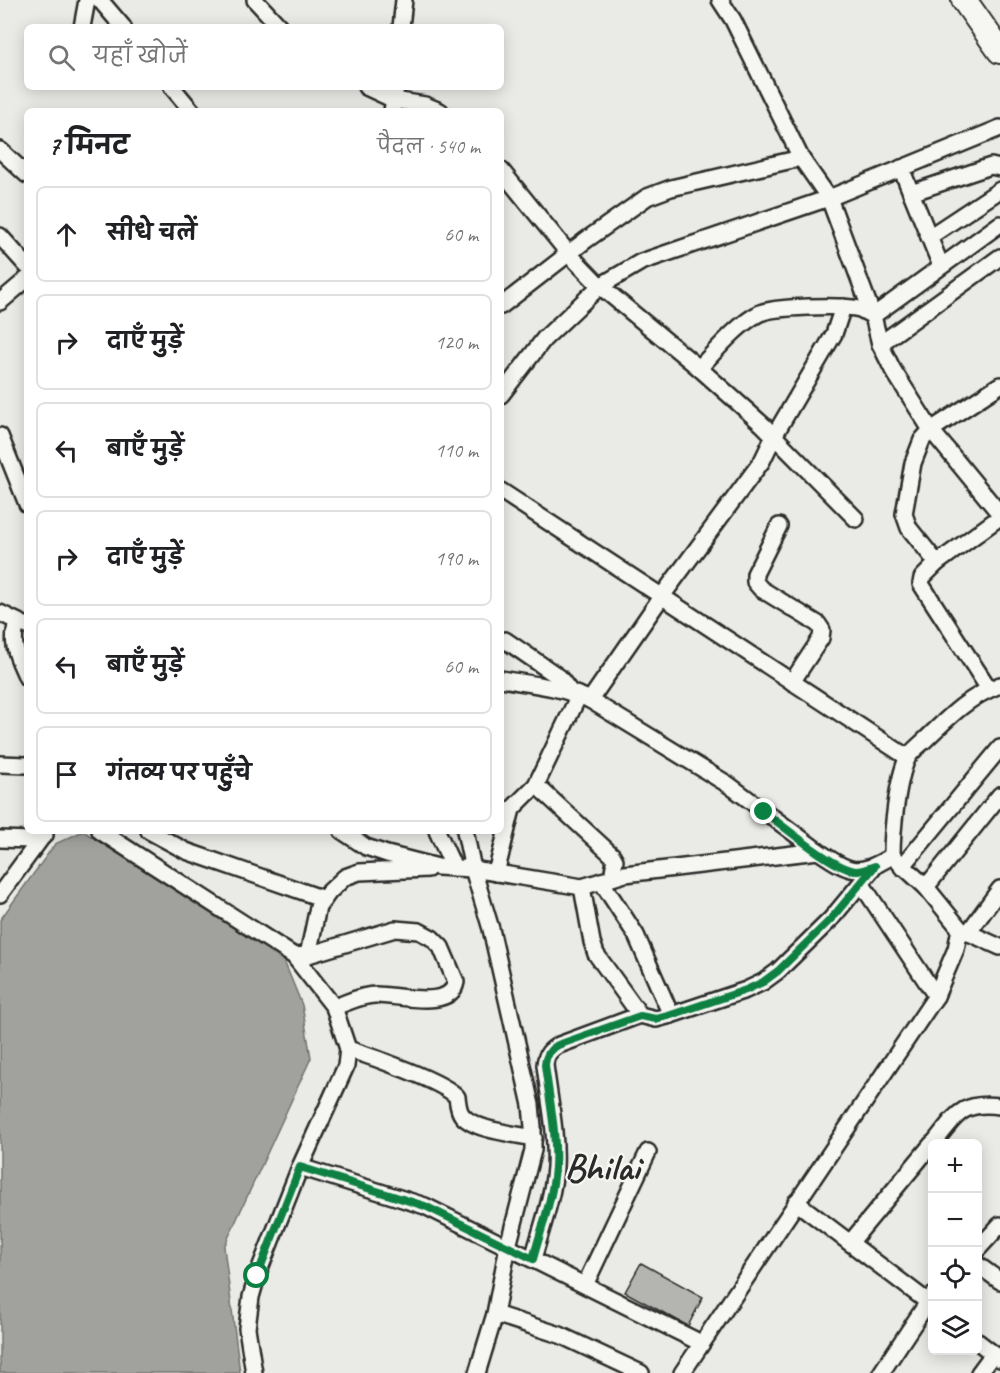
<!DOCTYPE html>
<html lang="hi">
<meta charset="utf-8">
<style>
body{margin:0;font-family:Caveat,"Playpen Sans Deva",sans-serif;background:#f2f2f2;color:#202124}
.controls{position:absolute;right:18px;bottom:18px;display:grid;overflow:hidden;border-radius:9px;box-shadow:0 3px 15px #0003}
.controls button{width:54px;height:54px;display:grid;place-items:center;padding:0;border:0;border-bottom:2px solid #e0e0e0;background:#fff;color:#202124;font:30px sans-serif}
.stop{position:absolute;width:18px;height:18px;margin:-14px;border:4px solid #0b8043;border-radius:50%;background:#fff}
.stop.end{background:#0b8043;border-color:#fff;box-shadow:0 2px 6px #0008}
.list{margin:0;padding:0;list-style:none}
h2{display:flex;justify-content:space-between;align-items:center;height:78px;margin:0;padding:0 24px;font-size:26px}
h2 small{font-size:20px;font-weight:400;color:#757577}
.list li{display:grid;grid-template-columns:39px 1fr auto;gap:18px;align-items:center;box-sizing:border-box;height:96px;margin:0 12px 12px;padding:0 12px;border:2px solid #e0e0e0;border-radius:9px}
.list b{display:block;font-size:22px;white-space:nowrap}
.list em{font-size:20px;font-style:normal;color:#757577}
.icon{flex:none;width:33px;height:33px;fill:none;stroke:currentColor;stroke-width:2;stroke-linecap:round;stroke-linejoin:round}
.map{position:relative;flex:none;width:1000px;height:1373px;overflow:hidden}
.search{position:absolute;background:#fff;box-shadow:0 3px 15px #0003;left:24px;top:24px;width:480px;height:66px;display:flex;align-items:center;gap:15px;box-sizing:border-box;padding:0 21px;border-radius:9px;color:#757577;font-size:22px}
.panel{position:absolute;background:#fff;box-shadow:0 3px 15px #0003;left:24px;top:108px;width:480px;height:726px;border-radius:9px}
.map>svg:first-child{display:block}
.water{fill:#a1a19e;stroke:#727270;stroke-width:1.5}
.building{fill:#b4b4b1;stroke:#2b2b2b;stroke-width:1.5}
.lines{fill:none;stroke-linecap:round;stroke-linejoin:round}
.street-casing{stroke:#2b2b2b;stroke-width:20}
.primary-casing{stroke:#2b2b2b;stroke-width:28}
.street{stroke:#f6f6f2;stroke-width:15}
.primary{stroke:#f6f6f2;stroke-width:24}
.route{stroke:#0b8043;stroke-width:8}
.labels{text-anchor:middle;stroke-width:4.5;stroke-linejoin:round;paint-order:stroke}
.town-label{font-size:38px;font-weight:bold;fill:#2b2b2b;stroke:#f6f6f2}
</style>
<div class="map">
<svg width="1000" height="1373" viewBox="0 0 1000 1373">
<rect width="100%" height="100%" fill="#eaeae6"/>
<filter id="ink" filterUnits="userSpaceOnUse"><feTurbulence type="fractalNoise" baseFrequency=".0167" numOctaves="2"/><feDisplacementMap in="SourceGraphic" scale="12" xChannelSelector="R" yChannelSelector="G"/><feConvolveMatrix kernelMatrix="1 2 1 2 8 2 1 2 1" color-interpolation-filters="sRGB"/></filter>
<g filter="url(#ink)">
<!-- water -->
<path class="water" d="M 83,831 L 282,956 L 302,1005 L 311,1058 L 224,1247 L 240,1373 L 0,1373 L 0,920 L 55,844 Z"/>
<!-- building -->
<path class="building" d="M 641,1263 L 703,1297 L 688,1326 L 625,1292 Z"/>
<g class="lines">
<defs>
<g id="street">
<path d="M 100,0 L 123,27"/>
<path d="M 255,0 L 280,27"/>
<path d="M 720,0 L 733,20 L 801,158 L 829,198 L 873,316 L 880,344 L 893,370 L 931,430 L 1000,514"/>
<path d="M 82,27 L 87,0"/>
<path d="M 401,27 L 404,0"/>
<path d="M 172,87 L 192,111"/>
<path d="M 366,87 L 394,100 L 425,105 L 440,111"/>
<path d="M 392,111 L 396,87"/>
<path d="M 0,150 L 27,175"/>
<path d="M 901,168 L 941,266"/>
<path d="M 501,170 L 569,254 L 600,286 L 699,368 L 763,425 L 856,519"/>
<path d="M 911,193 L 991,166 L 1000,168"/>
<path d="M 0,236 L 27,266"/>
<path d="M 929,237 L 1000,190"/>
<path d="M 0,302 L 27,279"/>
<path d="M 501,306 L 586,240 L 647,197 L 671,188 L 801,158"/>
<path d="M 880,344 L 1000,257"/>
<path d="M 699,368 C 717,350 736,326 758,314 C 772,306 843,305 860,309 C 864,311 869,314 873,316 L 1000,224"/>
<path d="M 501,395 L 544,339 L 600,286 L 641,262 L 829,198 L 1000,128"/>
<path d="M 0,436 L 27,504"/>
<path d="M 501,491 L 907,757"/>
<path d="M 779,526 L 755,574 L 755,582 L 761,589 L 818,624 L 822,630 L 821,638 L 792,682"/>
<path d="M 937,563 L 1000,517"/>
<path d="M 0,613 L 27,626"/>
<path d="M 17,623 C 10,645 18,657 27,678"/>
<path d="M 505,640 L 559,677 L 571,693"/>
<path d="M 501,679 C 530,684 563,687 590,700 L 729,785 L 818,851"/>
<path d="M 1000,685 C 968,697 950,716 926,739 C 920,745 910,752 907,759 C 897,781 892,831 892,856 L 926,887 L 960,929 L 1000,947"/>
<path d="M 989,689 L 921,584 L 922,578 L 937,563 L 909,528 L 904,514 L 913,463 L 922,440 L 931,430 L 1000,385"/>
<path d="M 590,700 L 662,596 L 762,461 L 774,436 L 834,334 L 843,307"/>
<path d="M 0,764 L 27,765"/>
<path d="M 536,785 L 612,855 L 615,860 L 612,878"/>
<path d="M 100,831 L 294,956 L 334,1007 L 348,1049 L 346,1066 L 300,1167 L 257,1276 L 251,1297 L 247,1328 L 254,1373"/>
<path d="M 149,831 L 186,851 L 324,899"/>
<path d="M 342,831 L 366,847 L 387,854 L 438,867 L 473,869 L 582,887 L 625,874 L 818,851 C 851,873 857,877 892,856"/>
<path d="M 437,831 L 454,868"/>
<path d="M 465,831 L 473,869 L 491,929 L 531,1105 L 533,1127 L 533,1150 L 508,1246 L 495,1314 L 477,1373"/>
<path d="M 0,839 L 31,840 L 45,835"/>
<path d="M 902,867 L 1000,748"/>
<path d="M 496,873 L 512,809 L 536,785 L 579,695"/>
<path d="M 601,881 L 636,935 L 671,1015"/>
<path d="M 861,883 L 936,996"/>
<path d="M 582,887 L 592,942 L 596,954 L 640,1015 L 656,1019 L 671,1015 L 746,990 L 763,982 L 778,971 L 831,919 L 875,866"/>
<path d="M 926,887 L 1000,795"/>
<path d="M 0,894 L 42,837"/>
<path d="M 968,933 L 1000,889"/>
<path d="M 308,955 L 318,907 L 329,892 L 345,877 L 359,872 L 428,869"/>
<path d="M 294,956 L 308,955 L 395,929 L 419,931 L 432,938 L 441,947 L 456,982 C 451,1011 395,994 375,995 C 361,995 347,1003 334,1007"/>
<path d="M 348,1049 C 370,1056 445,1082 457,1097 C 458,1103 458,1110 462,1115 C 473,1130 515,1134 534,1138"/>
<path d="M 933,1144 C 956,1116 960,1101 1000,1106"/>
<path d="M 300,1167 L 425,1206 L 701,1343"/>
<path d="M 796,1202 L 932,1305"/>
<path d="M 850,1243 L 932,1144"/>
<path d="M 978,1249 L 1000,1225"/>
<path d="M 533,1259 C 541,1229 553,1198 555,1167 C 557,1134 549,1098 545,1065 C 546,1054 550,1050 559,1045 L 640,1015"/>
<path d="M 978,1265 L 1000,1281"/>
<path d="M 585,1285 L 648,1152"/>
<path d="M 495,1314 L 560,1335 L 641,1373"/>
<path d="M 978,1342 L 1000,1359"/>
<path d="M 682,1373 L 936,996 L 956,949 L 960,929"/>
<path d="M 881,1373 L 932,1296"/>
<path d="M 979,1373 L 993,1354"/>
</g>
<path id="primary" d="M 964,0 L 1000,51"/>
</defs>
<!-- street casing -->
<use href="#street" class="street-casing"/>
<!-- primary casing -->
<use href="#primary" class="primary-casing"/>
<!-- street -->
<use href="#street" class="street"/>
<!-- primary -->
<use href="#primary" class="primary"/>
</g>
</g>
<g class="lines" filter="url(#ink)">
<!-- route -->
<path class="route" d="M 257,1276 L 300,1167 L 425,1206 L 533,1259 C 541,1229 553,1198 555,1167 C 557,1134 549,1098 545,1065 C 546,1054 550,1050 558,1045 L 640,1016 L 656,1019 L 671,1015 L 746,990 L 763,982 L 778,971 L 831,919 L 875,866 C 869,868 862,871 856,871 C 833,869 784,826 764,812"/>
</g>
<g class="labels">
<!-- town labels -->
<g class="town-label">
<text x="602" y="1180">Bhilai</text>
</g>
</g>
</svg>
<div class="controls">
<button>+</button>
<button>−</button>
<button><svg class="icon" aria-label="locate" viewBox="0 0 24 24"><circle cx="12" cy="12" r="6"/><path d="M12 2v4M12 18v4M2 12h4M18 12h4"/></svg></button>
<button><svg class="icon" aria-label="layers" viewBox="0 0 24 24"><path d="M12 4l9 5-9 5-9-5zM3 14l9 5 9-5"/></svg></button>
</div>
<div class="stop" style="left:257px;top:1276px"></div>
<div class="stop end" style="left:764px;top:812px"></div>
<div class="search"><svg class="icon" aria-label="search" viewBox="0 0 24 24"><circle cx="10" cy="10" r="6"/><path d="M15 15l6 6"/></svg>यहाँ खोजें</div>
<section class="panel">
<h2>7 मिनट<small>पैदल · 540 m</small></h2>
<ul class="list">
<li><svg class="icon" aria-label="ahead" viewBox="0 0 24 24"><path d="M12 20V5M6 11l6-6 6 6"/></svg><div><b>सीधे चलें</b></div><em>60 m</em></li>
<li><svg class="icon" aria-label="right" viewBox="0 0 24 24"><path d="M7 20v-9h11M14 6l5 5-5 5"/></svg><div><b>दाएँ मुड़ें</b></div><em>120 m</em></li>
<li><svg class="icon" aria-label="left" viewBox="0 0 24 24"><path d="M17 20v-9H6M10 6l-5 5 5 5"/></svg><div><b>बाएँ मुड़ें</b></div><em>110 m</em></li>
<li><svg class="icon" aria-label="right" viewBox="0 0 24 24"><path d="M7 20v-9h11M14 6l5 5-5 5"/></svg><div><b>दाएँ मुड़ें</b></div><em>190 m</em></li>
<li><svg class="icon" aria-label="left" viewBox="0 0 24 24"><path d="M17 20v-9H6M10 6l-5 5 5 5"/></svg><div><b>बाएँ मुड़ें</b></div><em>60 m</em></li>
<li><svg class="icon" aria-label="arrive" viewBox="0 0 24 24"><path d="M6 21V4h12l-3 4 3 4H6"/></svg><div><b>गंतव्य पर पहुँचे</b></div></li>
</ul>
</section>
</div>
